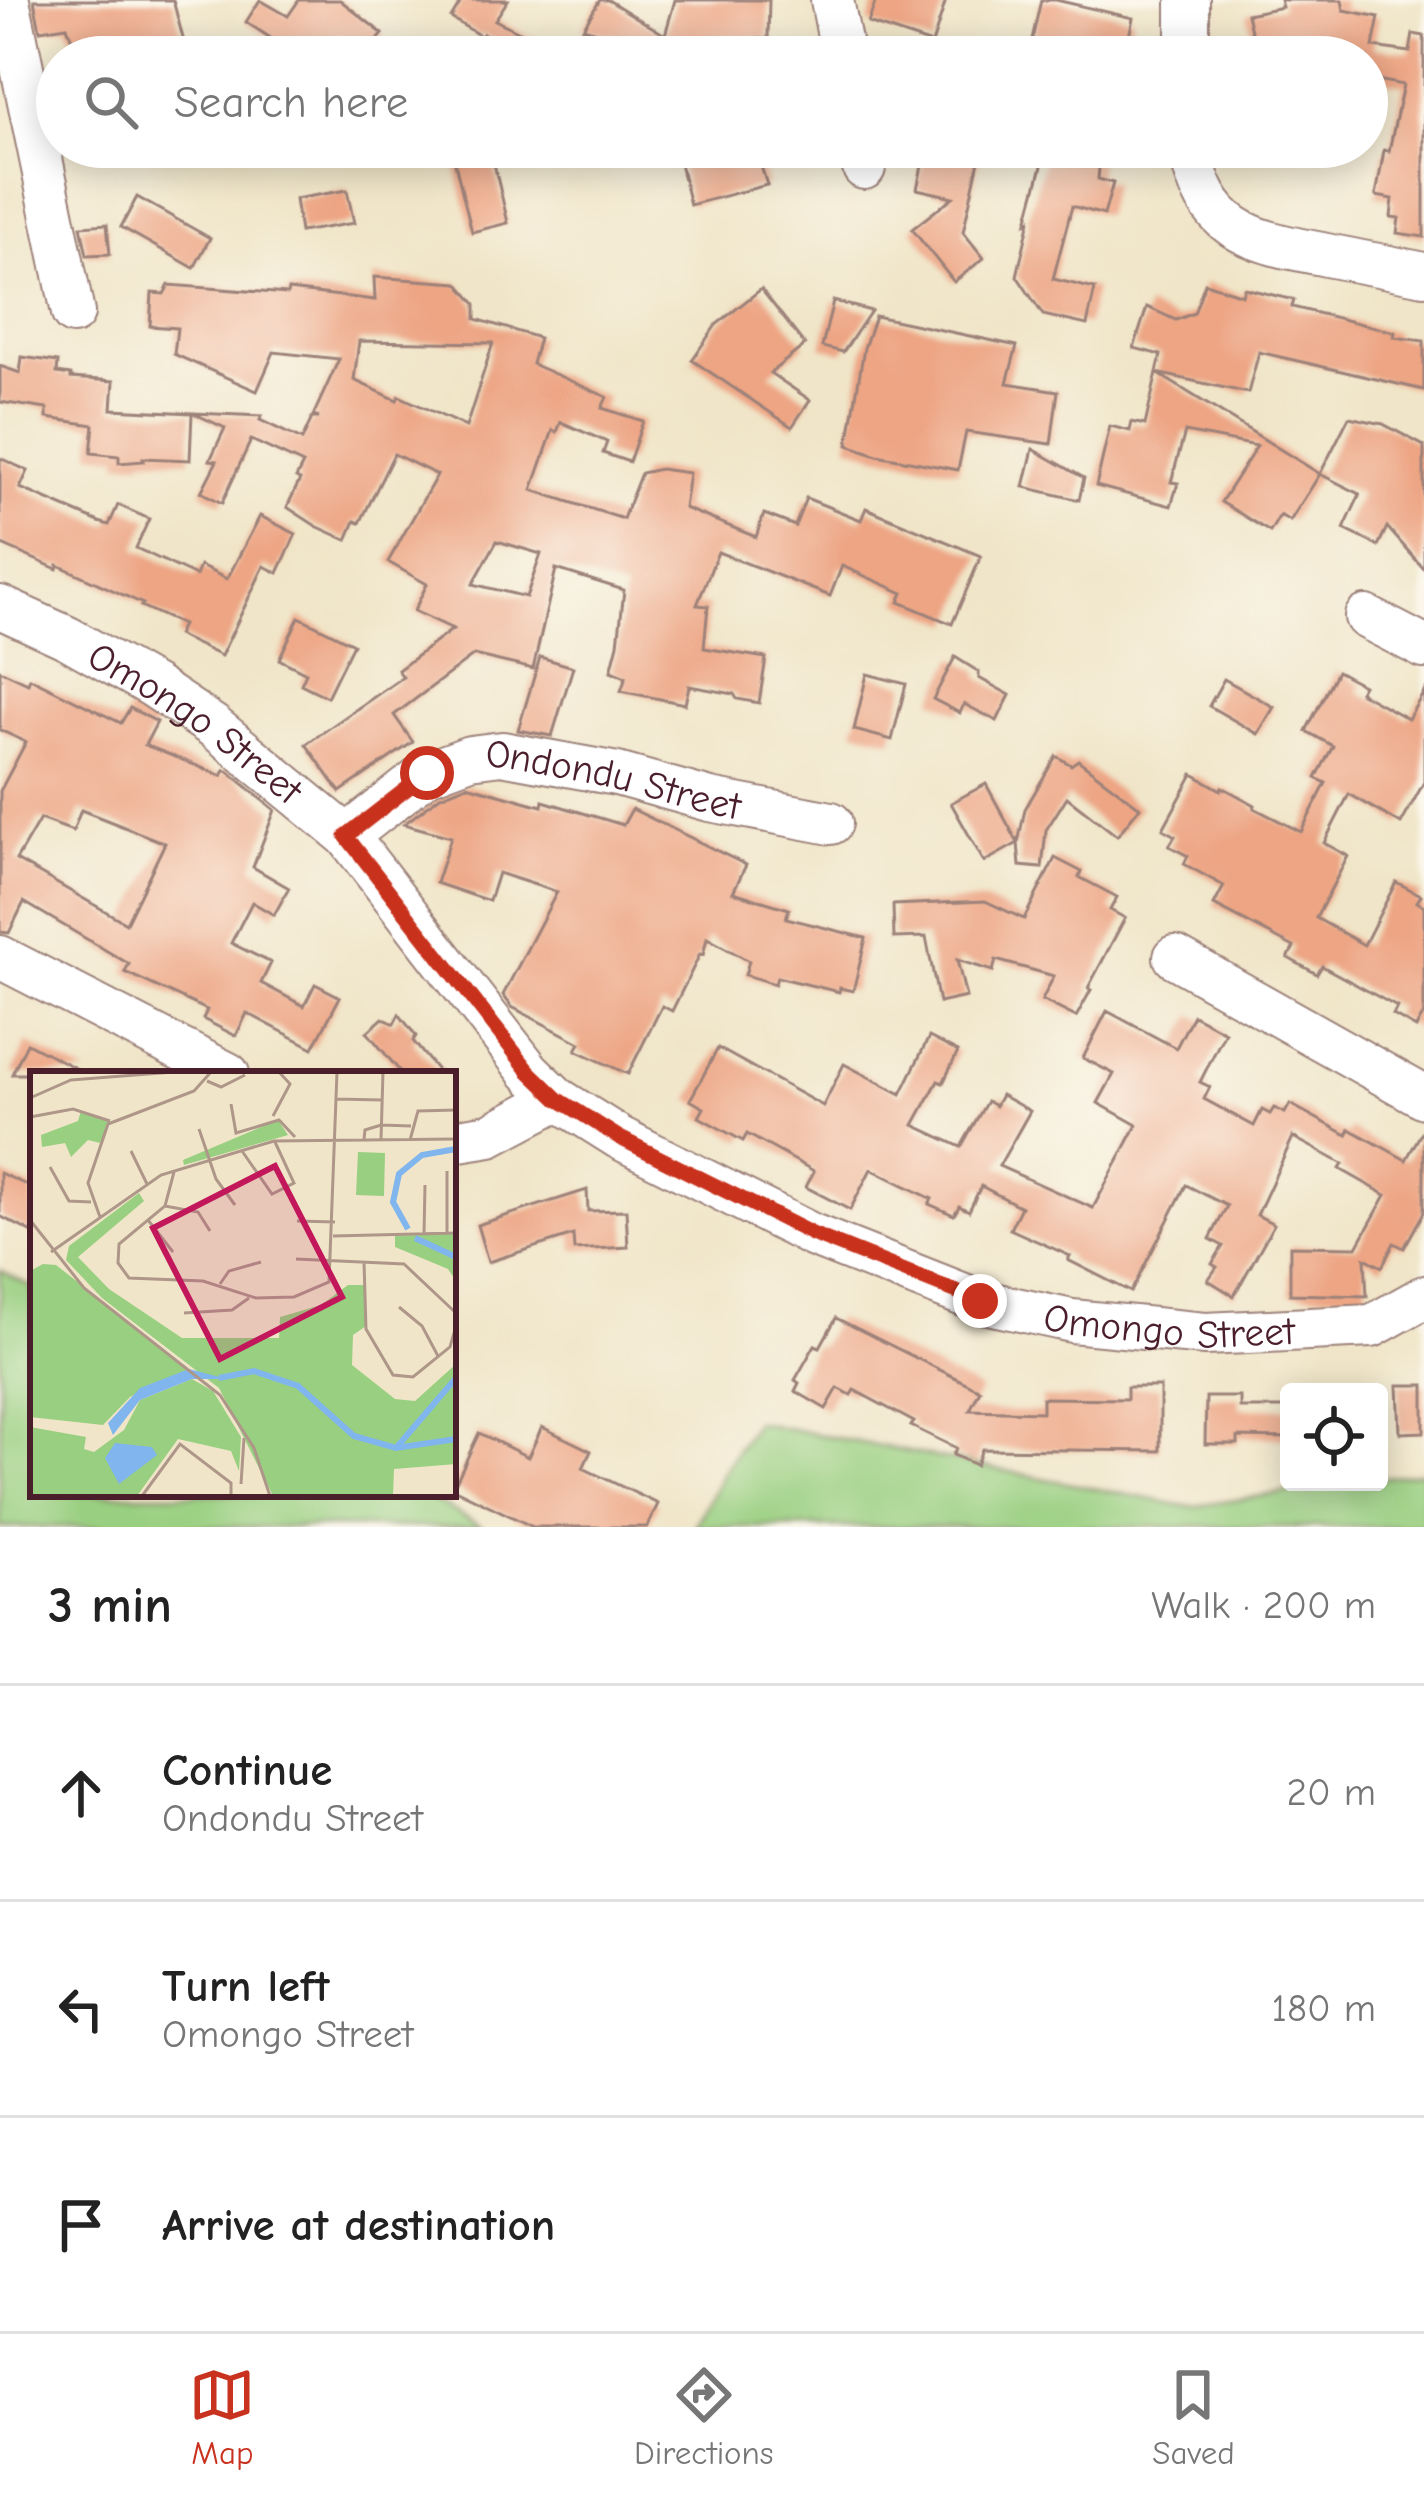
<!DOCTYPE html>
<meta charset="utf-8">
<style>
body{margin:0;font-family:"Comic Neue",sans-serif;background:#f2f2f2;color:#222}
.controls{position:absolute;right:36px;bottom:36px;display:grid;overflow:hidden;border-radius:12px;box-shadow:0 6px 30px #0003}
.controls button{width:108px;height:108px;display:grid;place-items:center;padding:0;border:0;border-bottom:3px solid #e0e0e0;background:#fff;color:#222;font:60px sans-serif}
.stop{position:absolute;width:36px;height:36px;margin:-27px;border:9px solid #c8321e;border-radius:50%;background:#fff}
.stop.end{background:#c8321e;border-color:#fff;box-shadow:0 3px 12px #0008}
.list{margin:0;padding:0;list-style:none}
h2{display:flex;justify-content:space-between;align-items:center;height:156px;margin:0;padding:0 48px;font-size:51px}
h2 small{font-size:39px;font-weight:400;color:#767676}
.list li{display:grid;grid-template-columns:78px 1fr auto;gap:36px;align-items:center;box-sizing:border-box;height:216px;padding:0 48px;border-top:3px solid #e0e0e0}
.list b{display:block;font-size:45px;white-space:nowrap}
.list p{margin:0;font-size:39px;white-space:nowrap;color:#767676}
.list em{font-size:39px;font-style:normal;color:#767676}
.icon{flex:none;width:66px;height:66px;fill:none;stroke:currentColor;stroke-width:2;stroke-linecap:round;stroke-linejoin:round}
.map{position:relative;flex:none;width:1424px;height:1527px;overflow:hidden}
.search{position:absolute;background:#fff;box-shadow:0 6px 30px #0003;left:36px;right:36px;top:36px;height:132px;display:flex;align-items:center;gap:30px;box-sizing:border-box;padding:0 42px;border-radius:66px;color:#767676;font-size:45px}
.sheet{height:804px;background:#fff}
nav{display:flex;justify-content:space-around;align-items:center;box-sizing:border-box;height:168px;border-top:3px solid #e0e0e0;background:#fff;font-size:33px;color:#767676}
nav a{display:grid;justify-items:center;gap:6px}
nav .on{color:#c8321e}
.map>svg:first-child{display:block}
.green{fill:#99cf80;stroke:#727756;stroke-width:3}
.building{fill:#eda584;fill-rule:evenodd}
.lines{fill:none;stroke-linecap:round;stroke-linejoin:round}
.minor-casing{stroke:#9d827a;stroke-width:46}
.minor{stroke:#fff;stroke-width:42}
.route{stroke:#c8321e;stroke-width:15}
.labels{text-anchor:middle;stroke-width:10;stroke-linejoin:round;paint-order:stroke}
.street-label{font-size:39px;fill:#4a1f2b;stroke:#fbf7ec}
.inset-river{fill:none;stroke:#81b5ee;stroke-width:6}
.inset-road{fill:none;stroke:#ae9689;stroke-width:3}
.view{fill:#c2185b;fill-opacity:0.15;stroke:#c2185b;stroke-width:6}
.inset-edge{fill:none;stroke:#4a1f2b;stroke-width:6}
</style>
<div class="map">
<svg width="1424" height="1527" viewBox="0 0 1424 1527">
<rect width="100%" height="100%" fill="#fbf7ec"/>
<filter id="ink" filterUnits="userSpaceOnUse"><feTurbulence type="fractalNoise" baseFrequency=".00833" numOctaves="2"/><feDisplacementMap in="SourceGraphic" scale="24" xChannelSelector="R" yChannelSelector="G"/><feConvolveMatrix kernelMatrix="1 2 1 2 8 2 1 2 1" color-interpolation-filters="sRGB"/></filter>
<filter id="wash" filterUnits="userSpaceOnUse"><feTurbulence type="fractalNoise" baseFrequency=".004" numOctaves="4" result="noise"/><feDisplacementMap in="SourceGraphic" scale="48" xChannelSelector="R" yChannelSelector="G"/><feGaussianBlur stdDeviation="2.7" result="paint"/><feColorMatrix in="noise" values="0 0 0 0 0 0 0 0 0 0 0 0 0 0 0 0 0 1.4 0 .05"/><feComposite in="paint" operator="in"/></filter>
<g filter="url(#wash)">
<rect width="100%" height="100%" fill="#f0e5c8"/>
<!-- green -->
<g class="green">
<path d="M 0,1270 L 33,1288 L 33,1494 L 422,1494 L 483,1527 L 0,1527 Z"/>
<path d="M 755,1422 L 1190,1507 L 1355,1482 L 1379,1482 L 1379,1478 L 1424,1472 L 1424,1527 L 695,1527 L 724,1471 Z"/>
</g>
<g id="blocks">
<!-- building -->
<g class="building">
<path d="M 34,0 L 173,0 L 185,46 L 140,57 L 78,57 L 67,26 L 40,30 Z"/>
<path d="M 260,0 L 288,16 L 299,0 L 340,0 L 383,34 L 364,57 L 336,57 L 315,40 L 304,57 L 300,57 L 246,22 Z"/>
<path d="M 462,0 L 508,0 L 495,20 L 571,57 L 516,57 L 483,34 L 482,37 L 451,18 Z"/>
<path d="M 600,0 L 608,0 L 665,35 L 675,0 L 769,0 L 768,39 L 717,38 L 710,57 L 683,57 L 583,28 Z"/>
<path d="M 876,0 L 946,0 L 932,44 L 868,23 Z"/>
<path d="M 1041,0 L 1056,0 L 1133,18 L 1126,50 L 1088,41 L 1085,57 L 1028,57 Z"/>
<path d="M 1280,0 L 1342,0 L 1344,10 L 1379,17 L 1373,47 L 1410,52 L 1413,34 L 1424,36 L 1424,237 L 1397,233 L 1399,218 L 1391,217 L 1393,199 L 1376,196 L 1384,150 L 1389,151 L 1403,85 L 1367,78 L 1367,57 L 1257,57 L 1247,14 L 1282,7 Z"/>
<path d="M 451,147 L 490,147 L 508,223 L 472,232 Z"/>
<path d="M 676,147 L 755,147 L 767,185 L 690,205 Z"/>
<path d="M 926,147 L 942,147 L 980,156 L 963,232 L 984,258 L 954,282 L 912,229 L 953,197 L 917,189 Z"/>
<path d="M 1047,147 L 1101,147 L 1098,179 L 1113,183 L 1104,215 L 1072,206 L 1053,279 L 1095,289 L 1087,325 L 1043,315 L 1017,276 L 1030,220 L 1027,222 Z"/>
<path d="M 347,190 L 354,223 L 300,232 L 295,199 Z"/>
<path d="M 137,197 L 210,238 L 194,268 L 121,227 Z"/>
<path d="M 107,224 L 110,254 L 87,255 L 81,226 Z"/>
<path d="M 374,277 L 458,283 L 476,304 L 476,319 L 539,338 L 532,364 L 607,397 L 602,408 L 643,421 L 629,462 L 603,453 L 607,442 L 561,422 L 557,432 L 553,430 L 532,490 L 623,519 L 641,473 L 660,469 L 689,473 L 684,508 L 756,537 L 764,514 L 795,526 L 806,498 L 861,520 L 866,508 L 981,556 L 952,624 L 899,602 L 903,593 L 842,566 L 830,596 L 718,552 L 697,605 L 708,606 L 704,648 L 766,658 L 759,703 L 737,699 L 734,694 L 689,686 L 685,704 L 621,691 L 626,677 L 611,671 L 618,644 L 624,590 L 556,569 L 533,669 L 474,655 L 394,715 L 413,742 L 340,792 L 306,744 L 403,677 L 398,670 L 453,629 L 414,611 L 427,584 L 388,562 L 437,475 L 394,454 L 360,523 L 355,521 L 347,540 L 316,526 L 287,507 L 300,480 L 296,478 L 303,464 L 251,440 L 222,503 L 201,492 L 217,461 L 210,460 L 225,428 L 193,413 L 262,416 L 260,420 L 302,440 L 312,418 L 319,418 L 313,416 L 339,359 L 274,352 L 257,391 L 174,354 L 177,328 L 150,326 L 152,293 L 164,294 L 169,285 L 287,294 L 288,290 L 375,300 ZM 359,341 L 493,343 L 466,427 L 399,396 L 397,400 L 354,380 ZM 497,541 L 541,554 L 526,597 L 473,584 Z"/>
<path d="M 1205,283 L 1242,295 L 1244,288 L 1294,300 L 1292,307 L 1395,332 L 1394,337 L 1424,341 L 1424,390 L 1259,352 L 1248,393 L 1157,373 L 1320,474 L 1290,521 L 1280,515 L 1270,532 L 1221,502 L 1257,446 L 1185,432 L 1171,482 L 1178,483 L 1171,506 L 1096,486 L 1110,426 L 1130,431 L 1132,422 L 1145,425 L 1161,355 L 1134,348 L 1147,307 L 1176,320 L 1194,313 Z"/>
<path d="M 761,289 L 805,345 L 770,373 L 810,400 L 792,427 L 692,360 L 716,325 Z"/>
<path d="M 833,301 L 871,311 L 843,352 L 822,347 Z"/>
<path d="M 875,316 L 1017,346 L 1007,383 L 1058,391 L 1051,444 L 966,432 L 958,470 L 877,455 L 848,445 L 864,348 Z"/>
<path d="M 22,357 L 58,362 L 57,373 L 71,375 L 71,378 L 114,381 L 112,409 L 192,413 L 190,460 L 143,458 L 144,461 L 119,463 L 119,456 L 91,453 L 94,425 L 47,418 L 47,409 L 0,402 L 0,366 L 20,373 Z"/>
<path d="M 1349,417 L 1383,424 L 1424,446 L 1424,569 L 1387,527 L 1378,546 L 1344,529 L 1360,494 L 1320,474 Z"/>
<path d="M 1033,449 L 1084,478 L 1079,500 L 1024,487 Z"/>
<path d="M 0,458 L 28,471 L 20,488 L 99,522 L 109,525 L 118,505 L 149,519 L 136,548 L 196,576 L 200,566 L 227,579 L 260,516 L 296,534 L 278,573 L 264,566 L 221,656 L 177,635 L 182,625 L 141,606 L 143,604 L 58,565 L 57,569 L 0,544 Z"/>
<path d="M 299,617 L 353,644 L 327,697 L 301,684 L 306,673 L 279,659 Z"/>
<path d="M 540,657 L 573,667 L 552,736 L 518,730 Z"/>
<path d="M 955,657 L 979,672 L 979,678 L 1010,695 L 997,721 L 964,704 L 960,713 L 933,699 Z"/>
<path d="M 0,670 L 28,683 L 30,678 L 121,723 L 130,708 L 157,722 L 145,745 L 222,776 L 225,770 L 229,772 L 275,810 L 253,867 L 289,888 L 274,915 L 252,902 L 231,943 L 271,963 L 261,983 L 304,1006 L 315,984 L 340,997 L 313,1048 L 247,1013 L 236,1036 L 203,1019 L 207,1010 L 125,972 L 129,964 L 24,902 L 9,933 L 0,932 L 0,791 L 26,742 L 0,730 ZM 81,810 L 165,843 L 126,923 L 16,860 L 40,819 L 73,831 Z"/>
<path d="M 1337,671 L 1363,685 L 1359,692 L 1408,719 L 1424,692 L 1424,782 L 1401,824 L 1349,794 L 1324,843 L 1348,856 L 1316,918 L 1364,945 L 1396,882 L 1421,895 L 1417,902 L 1424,906 L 1424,1014 L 1416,1028 L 1393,1015 L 1397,1007 L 1322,966 L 1317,974 L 1288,958 L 1294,947 L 1214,905 L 1224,886 L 1184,864 L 1188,856 L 1169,846 L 1175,836 L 1163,829 L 1193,774 L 1221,790 L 1222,787 L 1255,805 L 1254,808 L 1301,832 L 1326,783 L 1316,778 L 1333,746 L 1306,731 Z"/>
<path d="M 867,674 L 906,684 L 892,740 L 854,730 Z"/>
<path d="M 1224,679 L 1274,707 L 1258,734 L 1209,706 Z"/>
<path d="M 1056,756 L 1071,765 L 1078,760 L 1140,807 L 1117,836 L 1067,797 L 1046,830 L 1042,868 L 1020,866 L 1018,843 L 1025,809 Z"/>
<path d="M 986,784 L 1018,843 L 984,862 L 951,803 Z"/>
<path d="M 467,785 L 542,806 L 543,801 L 623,825 L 632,809 L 746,865 L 733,892 L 789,909 L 786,918 L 866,938 L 853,991 L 840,988 L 839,992 L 777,977 L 775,984 L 745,975 L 749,961 L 707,938 L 703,955 L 700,954 L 672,1011 L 662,1006 L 628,1074 L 576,1050 L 580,1043 L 512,1007 L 503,995 L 557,892 L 498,873 L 489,901 L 436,883 L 451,837 L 404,824 L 440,796 Z"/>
<path d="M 1055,858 L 1082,872 L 1079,877 L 1117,897 L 1110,910 L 1125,918 L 1088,988 L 1091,990 L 1076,1017 L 1042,1000 L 1054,976 L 996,960 L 993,971 L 957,960 L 966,997 L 939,1003 L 926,937 L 894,938 L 893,905 L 985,901 L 1024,919 Z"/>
<path d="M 1107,1011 L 1176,1048 L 1193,1015 L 1225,1032 L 1200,1082 L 1210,1087 L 1204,1099 L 1254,1126 L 1262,1110 L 1270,1114 L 1274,1108 L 1285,1113 L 1290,1104 L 1347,1135 L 1350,1129 L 1406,1160 L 1424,1128 L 1424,1212 L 1404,1248 L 1394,1243 L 1382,1267 L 1365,1258 L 1367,1296 L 1290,1294 L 1290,1246 L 1357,1247 L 1386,1195 L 1340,1169 L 1343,1164 L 1293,1137 L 1257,1215 L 1274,1224 L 1234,1296 L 1208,1280 L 1217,1267 L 1212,1264 L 1223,1246 L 1210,1239 L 1227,1206 L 1186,1185 L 1131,1292 L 1068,1260 L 1070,1256 L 1010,1229 L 1021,1207 L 981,1186 L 969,1211 L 959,1206 L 954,1215 L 929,1204 L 932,1199 L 871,1169 L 850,1210 L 806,1187 L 814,1171 L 747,1134 L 743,1141 L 699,1117 L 704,1108 L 690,1100 L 718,1048 L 823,1106 L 844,1064 L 901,1094 L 929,1037 L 958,1052 L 943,1083 L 938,1081 L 914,1125 L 961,1147 L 987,1101 L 995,1106 L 1001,1095 L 1030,1111 L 999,1166 L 1093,1208 L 1137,1125 L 1098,1103 L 1114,1074 L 1083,1058 Z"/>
<path d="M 399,1014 L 416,1036 L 413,1041 L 440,1074 L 402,1074 L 367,1032 L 383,1018 L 394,1024 Z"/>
<path d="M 27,1043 L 87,1074 L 12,1074 Z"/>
<path d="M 0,1173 L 33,1188 L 33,1233 L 0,1216 Z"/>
<path d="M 587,1190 L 588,1211 L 626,1210 L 628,1247 L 574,1250 L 573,1235 L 488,1262 L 477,1225 Z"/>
<path d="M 836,1318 L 980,1390 L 970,1410 L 1042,1412 L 1042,1398 L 1127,1399 L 1127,1387 L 1160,1387 L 1160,1451 L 982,1449 L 976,1465 L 953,1455 L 956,1448 L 911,1426 L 914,1422 L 854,1390 L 851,1395 L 838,1388 L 826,1409 L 795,1391 L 799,1383 L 795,1380 L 815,1345 L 820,1347 Z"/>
<path d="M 1398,1385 L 1424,1385 L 1424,1432 L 1400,1433 Z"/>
<path d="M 1206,1397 L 1240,1397 L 1240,1408 L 1289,1408 L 1289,1438 L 1238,1437 L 1238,1444 L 1205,1444 Z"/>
<path d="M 542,1427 L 591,1451 L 583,1468 L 658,1504 L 647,1527 L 533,1527 L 453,1488 L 479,1433 L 528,1457 Z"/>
</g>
</g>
</g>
<g filter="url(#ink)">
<use href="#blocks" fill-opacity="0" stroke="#9d827a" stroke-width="3"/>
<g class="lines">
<defs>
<g id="minor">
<path d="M 8,0 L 73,313"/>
<path d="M 832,0 L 843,57"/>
<path d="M 1188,0 L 1188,57"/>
<path d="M 860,147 L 864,168"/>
<path d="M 1189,147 C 1206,230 1246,240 1322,254 C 1356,261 1390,267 1424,274"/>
<path id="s1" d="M 0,607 L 68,638 L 153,686 L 213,726 L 347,836 L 529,1071 L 558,1099 L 620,1138 L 812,1235 L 979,1301 L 1072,1321 L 1205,1334 L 1372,1326 L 1424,1297"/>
<path d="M 1366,617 L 1424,647"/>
<path id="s2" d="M 347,836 L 427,773 L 470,757 L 502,753 L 617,774 L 710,800 L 831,823"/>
<path d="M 0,957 L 228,1074"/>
<path d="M 1175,957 L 1424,1097"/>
<path d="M 453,1141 L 490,1135 L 558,1099"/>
</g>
</defs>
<!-- minor casing -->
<use href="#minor" class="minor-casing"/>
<!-- minor -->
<use href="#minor" class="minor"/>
</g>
</g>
<g class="lines" filter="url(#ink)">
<!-- route -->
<path class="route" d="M 427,773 L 346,836 L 529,1071 L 558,1099 L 620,1138 L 812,1234 L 980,1301"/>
</g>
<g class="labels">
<!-- street labels -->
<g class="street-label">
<text dy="14" stroke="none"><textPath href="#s1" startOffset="228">Omongo Street</textPath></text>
<text dy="14" stroke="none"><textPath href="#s2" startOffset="294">Ondondu Street</textPath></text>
<text dy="14" stroke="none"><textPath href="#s1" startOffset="1416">Omongo Street</textPath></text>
</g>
</g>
<!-- overview -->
<g transform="translate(30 1071)">
<rect width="426" height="426" fill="#f0e5c8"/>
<path d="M 51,40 L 80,50 L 70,72 L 58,69 L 41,86 L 35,72 L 12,76 L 11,64 L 48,50 ZM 248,49 L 258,64 L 154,94 L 153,89 ZM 328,81 L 355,82 L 354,125 L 326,124 ZM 109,122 L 114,130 L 48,186 L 79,218 L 152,267 L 249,267 L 250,246 L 291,234 L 318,214 L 335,214 L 336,255 L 323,264 L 322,294 L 365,328 L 385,330 L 426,293 L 426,393 L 364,398 L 363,425 L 243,425 L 189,317 L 72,227 L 36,189 L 39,175 ZM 426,162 L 426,210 L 418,198 L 365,176 L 365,165 ZM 13,193 L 26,194 L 159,298 L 100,326 L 73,354 L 0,346 L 0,200 ZM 162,308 L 183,320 L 211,366 L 209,400 L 201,380 L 148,368 L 107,425 L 0,425 L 0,356 L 56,366 L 54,378 L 64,381 L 94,359 L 110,329 Z" fill="#99cf80"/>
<path d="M 159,298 L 197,308 L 162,308 L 110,329 L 83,364 L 78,352 L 110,317 ZM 85,372 L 122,376 L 127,384 L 89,413 L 75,387 Z" fill="#81b5ee"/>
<path class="inset-river" d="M 378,158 L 363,131 L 369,103 L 392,84 L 426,78M 385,167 L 426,186M 189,307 L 224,300 L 268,315 L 324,365 L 366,377 L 426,368M 366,377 L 426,307"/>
<path class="inset-road" d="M 177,10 L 191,16 L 215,4M 0,27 L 41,9 L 144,1M 306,28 L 352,29M 201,33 L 206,62 L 249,49 L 265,66M 243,45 L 260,13 L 249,1M 0,46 L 43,38 L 80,50M 169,58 L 186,108 L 205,134M 334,68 L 335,59 L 351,54 L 381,55M 351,69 L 353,1M 380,69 L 388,40 L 426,39M 101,80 L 117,113M 212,80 L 242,123 L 264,112 L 245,71M 20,96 L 39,130 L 61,131M 144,101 L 135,135 L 89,173 L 88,192 L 99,207 L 173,210 L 226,227 L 264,226 L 299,211 L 307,1M 135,135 L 168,141 L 180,160M 70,146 L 58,112 L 78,53 L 164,20 L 181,1M 0,149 L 54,217 L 190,324 L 224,377 L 240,425M 118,149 L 143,181M 267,150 L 305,151M 417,162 L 417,100M 394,163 L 395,114M 303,165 L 426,162M 21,181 L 131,104 L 244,70 L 426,68M 266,188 L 374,193 L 426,242M 334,191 L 336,258 L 363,304 L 383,306 L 420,276 L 426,255M 190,213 L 199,200 L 231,191M 369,236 L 392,255 L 408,285M 154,242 L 202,239 L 219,227M 211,413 L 214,367M 112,425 L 150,373 L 201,412 L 201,425"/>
<path class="view" d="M 245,95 L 312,226 L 190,288 L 123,157 Z"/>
<rect width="426" height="426" class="inset-edge"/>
</g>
</svg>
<div class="controls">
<button><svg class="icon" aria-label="locate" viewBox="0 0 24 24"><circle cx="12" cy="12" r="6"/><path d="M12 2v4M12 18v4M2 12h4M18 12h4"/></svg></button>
</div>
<div class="stop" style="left:427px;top:773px"></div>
<div class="stop end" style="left:980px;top:1301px"></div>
<div class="search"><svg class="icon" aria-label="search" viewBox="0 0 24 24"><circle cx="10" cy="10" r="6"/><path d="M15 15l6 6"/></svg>Search here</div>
</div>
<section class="sheet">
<h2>3 min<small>Walk · 200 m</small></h2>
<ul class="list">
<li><svg class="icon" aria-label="ahead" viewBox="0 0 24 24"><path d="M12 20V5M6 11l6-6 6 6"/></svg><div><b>Continue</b><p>Ondondu Street</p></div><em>20 m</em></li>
<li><svg class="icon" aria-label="left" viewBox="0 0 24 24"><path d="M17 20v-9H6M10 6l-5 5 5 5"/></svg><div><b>Turn left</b><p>Omongo Street</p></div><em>180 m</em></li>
<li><svg class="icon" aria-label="arrive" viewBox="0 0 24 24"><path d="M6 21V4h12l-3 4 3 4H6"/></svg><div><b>Arrive at destination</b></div></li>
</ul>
</section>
<nav>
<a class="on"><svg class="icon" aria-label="map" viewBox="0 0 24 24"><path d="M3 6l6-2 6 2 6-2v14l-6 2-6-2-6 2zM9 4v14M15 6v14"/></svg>Map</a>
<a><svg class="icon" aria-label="directions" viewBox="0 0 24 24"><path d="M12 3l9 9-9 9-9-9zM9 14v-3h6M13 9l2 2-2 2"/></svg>Directions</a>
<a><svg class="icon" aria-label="saved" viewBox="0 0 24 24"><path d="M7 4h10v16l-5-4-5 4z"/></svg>Saved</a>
</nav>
